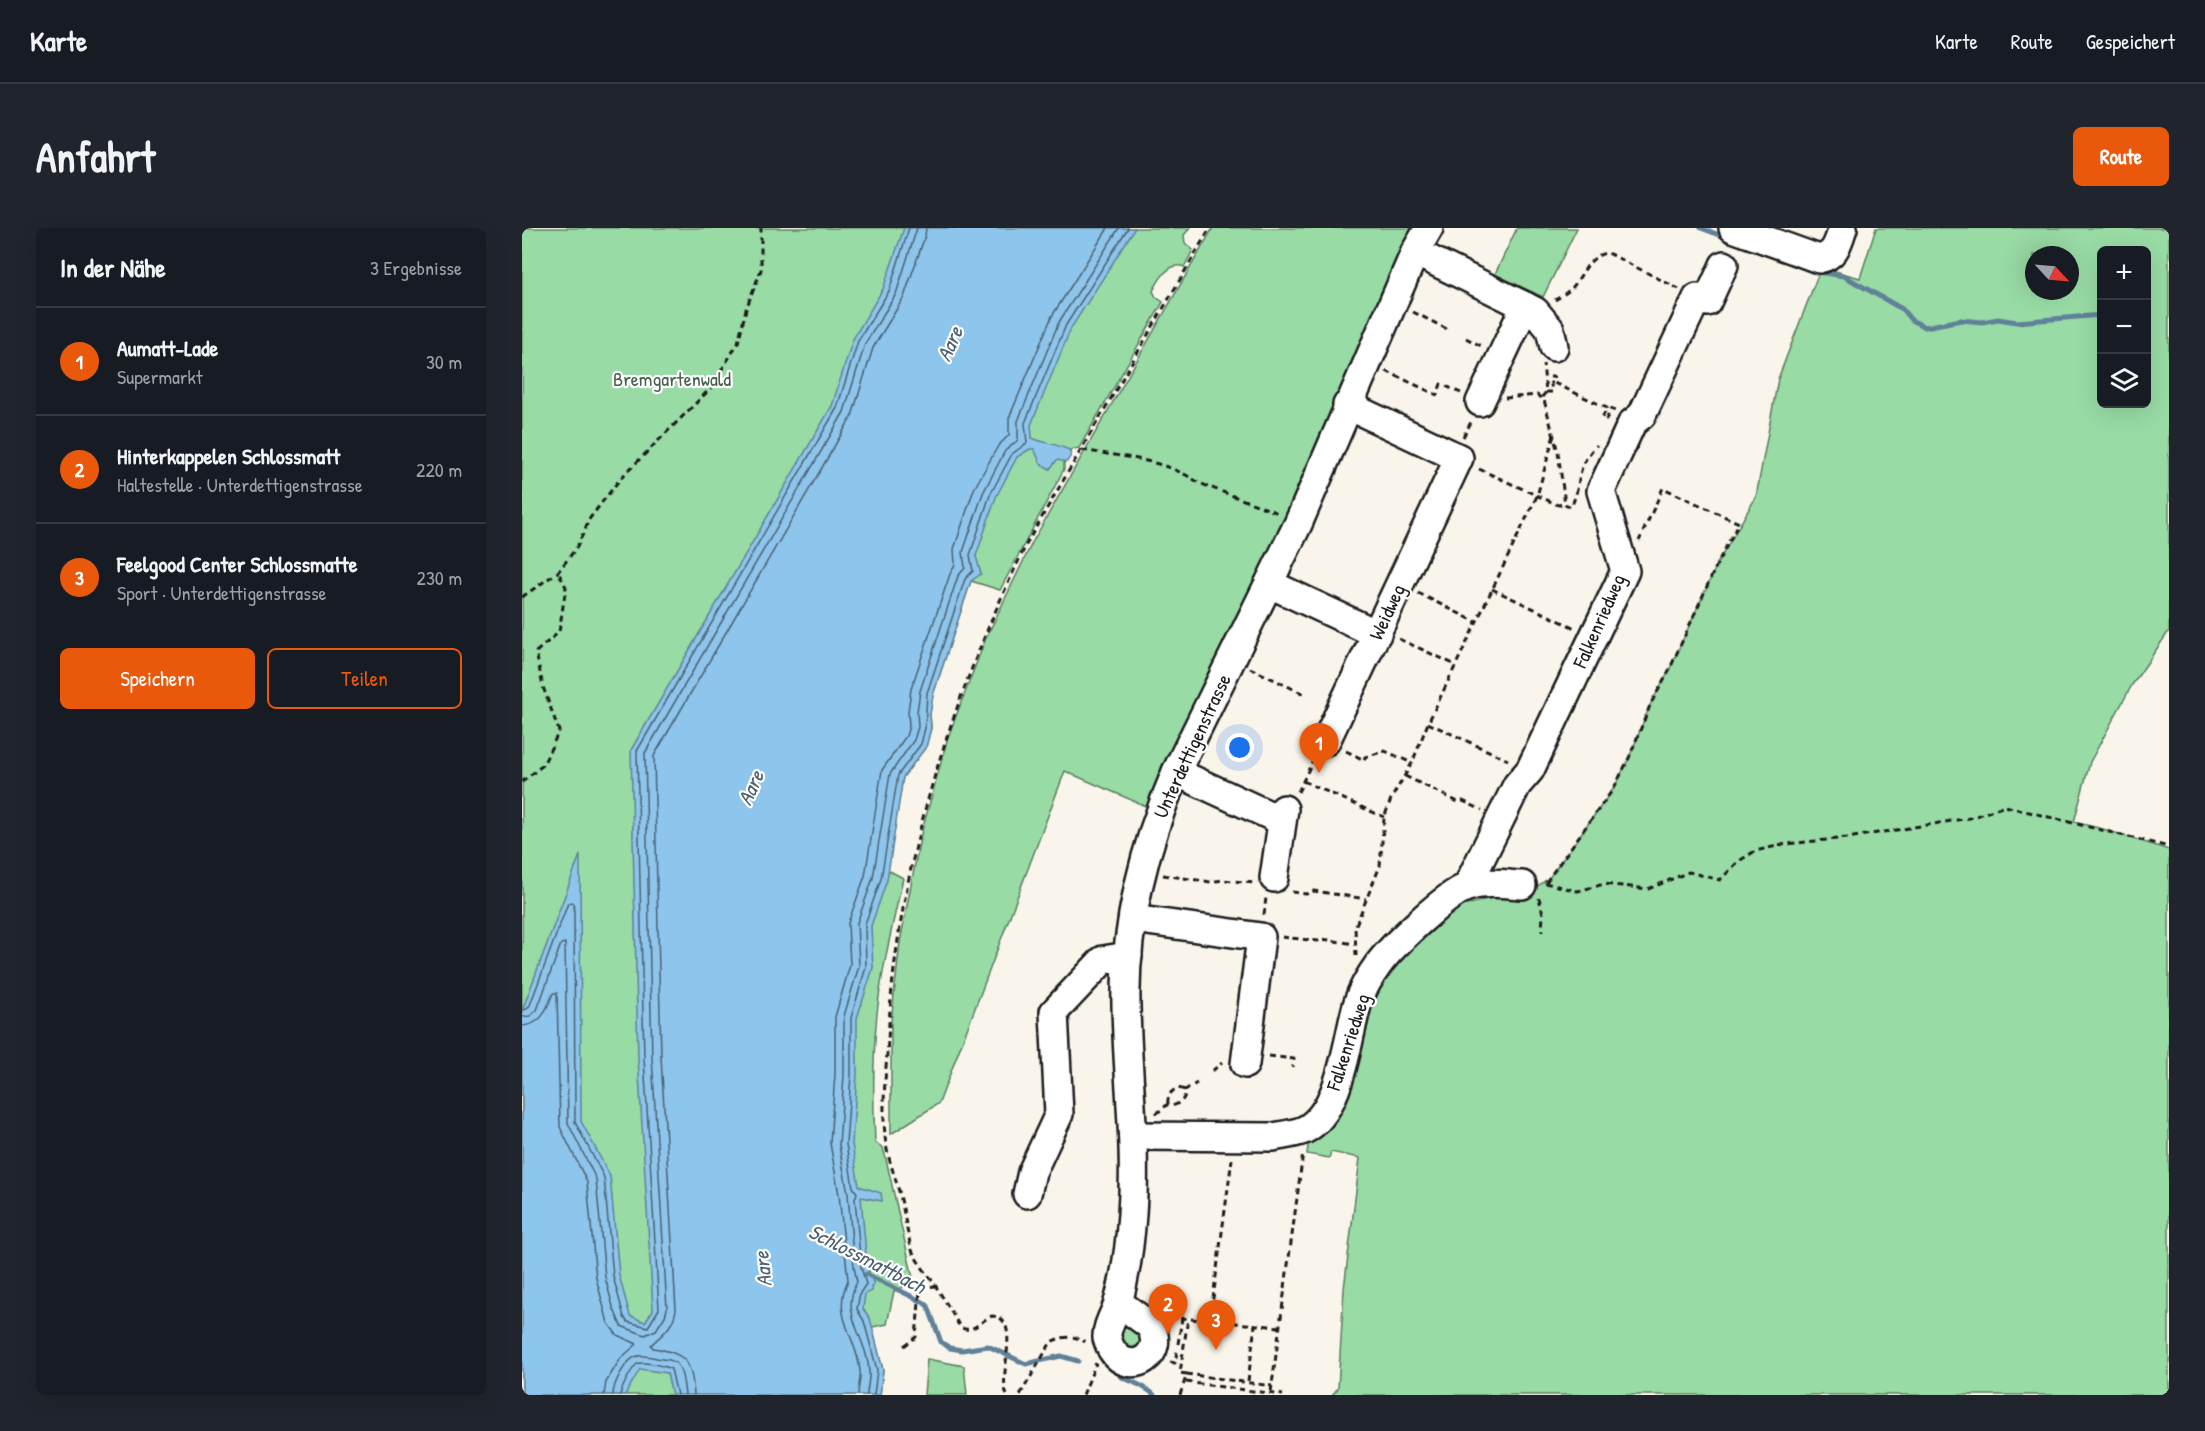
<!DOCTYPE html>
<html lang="de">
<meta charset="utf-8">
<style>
body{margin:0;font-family:"Patrick Hand",sans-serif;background:#20242c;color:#f1f3f6}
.controls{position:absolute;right:18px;top:18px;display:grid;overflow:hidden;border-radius:9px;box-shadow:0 6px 24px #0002}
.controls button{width:54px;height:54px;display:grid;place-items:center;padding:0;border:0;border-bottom:2px solid #363941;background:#171b24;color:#f1f3f6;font:30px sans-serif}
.compass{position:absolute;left:1503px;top:18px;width:54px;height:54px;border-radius:50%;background:#171b24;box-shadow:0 6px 24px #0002;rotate:116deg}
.you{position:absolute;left:718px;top:520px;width:21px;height:21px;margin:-15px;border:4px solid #fff;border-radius:50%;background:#1a73e8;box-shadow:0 0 0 9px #1a73e833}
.badge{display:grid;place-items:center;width:39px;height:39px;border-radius:50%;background:#ea580c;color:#fff;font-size:20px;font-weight:700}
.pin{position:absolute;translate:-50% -50px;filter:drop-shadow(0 2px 3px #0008)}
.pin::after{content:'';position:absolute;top:32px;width:21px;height:18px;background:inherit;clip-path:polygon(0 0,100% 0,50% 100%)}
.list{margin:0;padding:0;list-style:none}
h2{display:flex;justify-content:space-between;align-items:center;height:78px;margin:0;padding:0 24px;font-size:26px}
h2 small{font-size:20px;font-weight:400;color:#9ea1a6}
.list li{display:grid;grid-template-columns:39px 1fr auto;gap:18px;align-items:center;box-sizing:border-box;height:108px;padding:0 24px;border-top:2px solid #363941}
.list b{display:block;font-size:22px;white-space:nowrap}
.list p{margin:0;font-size:20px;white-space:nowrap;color:#9ea1a6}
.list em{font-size:20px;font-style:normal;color:#9ea1a6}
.actions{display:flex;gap:12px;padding:18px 24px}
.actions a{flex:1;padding:14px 0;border:2px solid #ea580c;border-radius:9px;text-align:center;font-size:21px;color:#ea580c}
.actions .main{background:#ea580c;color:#fff}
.icon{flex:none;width:33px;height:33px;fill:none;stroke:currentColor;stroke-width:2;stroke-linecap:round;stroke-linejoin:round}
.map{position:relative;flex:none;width:1647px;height:1167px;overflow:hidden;border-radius:9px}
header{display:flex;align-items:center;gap:36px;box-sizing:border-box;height:84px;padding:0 30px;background:#171b24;border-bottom:2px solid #363941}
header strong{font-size:28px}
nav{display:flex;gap:33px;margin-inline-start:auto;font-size:21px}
.intro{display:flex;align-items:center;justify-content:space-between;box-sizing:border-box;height:144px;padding:0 36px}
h1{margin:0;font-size:42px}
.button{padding:15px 27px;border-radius:9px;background:#ea580c;color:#fff;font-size:21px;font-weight:700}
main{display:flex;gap:36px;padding:0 36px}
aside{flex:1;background:#171b24;border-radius:9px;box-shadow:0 6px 24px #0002}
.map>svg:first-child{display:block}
.green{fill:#98dba5;stroke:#5a7c60;stroke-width:1.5;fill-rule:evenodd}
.water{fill:#8ec5ec;stroke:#608199;stroke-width:1.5}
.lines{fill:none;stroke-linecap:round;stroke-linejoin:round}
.shore{stroke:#4a606f;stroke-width:1.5}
.stream{stroke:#608199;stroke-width:5}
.minor-casing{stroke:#1c1c1c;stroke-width:32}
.path{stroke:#1c1c1c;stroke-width:3;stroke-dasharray:6 4.5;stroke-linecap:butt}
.minor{stroke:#fff;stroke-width:27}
.labels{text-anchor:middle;stroke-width:4.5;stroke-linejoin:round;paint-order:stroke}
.park-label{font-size:20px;fill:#475f4c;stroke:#fff}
.street-label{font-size:20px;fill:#1c1c1c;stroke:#fff}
.water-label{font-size:21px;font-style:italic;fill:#4a606f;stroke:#fff}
</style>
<header>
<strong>Karte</strong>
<nav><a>Karte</a><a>Route</a><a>Gespeichert</a></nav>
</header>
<div class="intro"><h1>Anfahrt</h1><a class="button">Route</a></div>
<main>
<aside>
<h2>In der Nähe<small>3 Ergebnisse</small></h2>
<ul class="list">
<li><span class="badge">1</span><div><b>Aumatt-Lade</b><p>Supermarkt</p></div><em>30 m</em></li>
<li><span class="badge">2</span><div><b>Hinterkappelen Schlossmatt</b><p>Haltestelle · Unterdettigenstrasse</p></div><em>220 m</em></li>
<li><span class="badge">3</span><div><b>Feelgood Center Schlossmatte</b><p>Sport · Unterdettigenstrasse</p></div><em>230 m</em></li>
</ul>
<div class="actions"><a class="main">Speichern</a><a>Teilen</a></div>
</aside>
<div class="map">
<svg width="1647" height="1167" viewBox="0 0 1647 1167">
<rect width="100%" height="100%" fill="#faf5eb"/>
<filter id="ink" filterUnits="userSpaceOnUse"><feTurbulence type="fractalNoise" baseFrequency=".0167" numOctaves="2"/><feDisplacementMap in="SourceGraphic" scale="12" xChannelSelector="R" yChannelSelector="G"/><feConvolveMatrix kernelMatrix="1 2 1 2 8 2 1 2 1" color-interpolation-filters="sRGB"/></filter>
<g filter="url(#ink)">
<!-- green -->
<g class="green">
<path d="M 0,0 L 668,0 L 662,7 L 663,15 L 671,22 L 662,39 C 648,33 637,51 631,63 L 634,69 L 641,74 L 557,220 L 548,222 L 549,227 L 542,235 L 542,241 L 478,362 L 449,353 L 411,467 L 408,486 L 409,500 L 404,519 L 381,549 L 366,642 L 381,650 C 371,695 360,740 355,785 C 351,827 351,872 353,914 L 361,920 L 364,931 L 391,1050 L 389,1056 L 372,1063 L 365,1096 L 350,1099 L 361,1142 L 358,1167 L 0,1167 Z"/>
<path d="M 691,0 L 893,0 L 808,198 L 630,581 L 543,543 L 417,875 L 369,906 L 369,794 L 378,714 L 398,610 L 426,509 L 464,410 L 511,313 Z"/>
<path d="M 995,0 L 1055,0 L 1021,69 L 973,46 Z"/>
<path d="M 1354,0 L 1647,0 L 1647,403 L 1610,457 L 1568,534 L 1552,594 L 1581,601 L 1647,622 L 1647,1167 L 810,1167 L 816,1160 L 822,1061 L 838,930 L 809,924 L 807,930 L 785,926 L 787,910 L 854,749 L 928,682 L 992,663 L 1004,666 L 1027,650 L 1092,560 L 1107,530 L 1129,475 L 1145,447 L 1196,334 L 1234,269 L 1256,151 L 1299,39 L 1338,50 ZM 1580,22 L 1624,22 L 1624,176 L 1580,176 ZM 1512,27 L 1548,27 L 1548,63 L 1512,63 Z"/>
<path d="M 599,1091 L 617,1103 L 621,1112 L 615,1122 L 606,1122 L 598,1111 Z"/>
<path d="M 405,1131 L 442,1138 L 445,1167 L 402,1167 Z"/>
</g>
<!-- water -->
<path class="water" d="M 382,0 L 613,0 L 549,100 L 509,197 L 510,210 C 522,215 535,216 547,222 L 549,227 L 545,234 L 535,232 L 528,241 L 519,236 L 512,221 L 508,221 L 495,229 L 474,269 L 454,328 L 459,346 L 449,353 L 411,467 L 408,486 L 409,500 L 404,519 L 381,549 L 365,652 L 349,698 L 351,740 L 335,790 L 335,847 L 330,916 L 337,958 L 359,965 L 360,973 L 339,969 L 345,1038 L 352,1057 L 349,1059 L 350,1063 L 343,1066 L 341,1081 L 348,1090 L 361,1142 L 358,1167 L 150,1167 L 145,1145 L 118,1141 L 103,1167 L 0,1167 L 0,783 L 58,627 L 59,893 L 88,948 L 97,1047 L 108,1088 L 123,1094 L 131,1082 L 116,830 L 109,522 L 310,178 L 331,111 L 361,61 Z"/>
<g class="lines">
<!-- shore -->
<g class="shore">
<path d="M 0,782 L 5,781 L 8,777 L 46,675 L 50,674 L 52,677 L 53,894 L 82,949 L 91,1048 L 102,1089 L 106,1094 L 126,1099 L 137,1081 L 122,830 L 115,523 L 315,180 L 336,113 L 367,63 L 387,0"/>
<path d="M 0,789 L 8,788 L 15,782 L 39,716 L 43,715 L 46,895 L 74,951 L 83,1049 L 91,1079 L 99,1098 L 123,1107 L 134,1102 L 143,1088 L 145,1081 L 130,829 L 123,525 L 322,184 L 343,116 L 374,66 L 395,0"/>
<path d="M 0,798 C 20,797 24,782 31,765 L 35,765 L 38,899 L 65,954 L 74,1050 L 86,1095 L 95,1107 L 115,1116 L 99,1130 L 84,1154 L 82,1167"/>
<path d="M 91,1167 C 91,1156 104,1130 116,1128 C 123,1127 133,1130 140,1131 C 147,1132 153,1132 157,1139 C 161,1146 162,1159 163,1167"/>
<path d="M 98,1167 C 99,1161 110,1140 115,1136 C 120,1133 144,1138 149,1141 L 155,1167"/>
<path d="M 172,1167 C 170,1133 164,1125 131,1120 L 129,1117 C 139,1107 152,1099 154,1081 L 139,829 L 132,528 L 330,188 L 351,120 L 382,69 L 403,8 L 404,0"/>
<path d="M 336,1167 C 336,1159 339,1151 338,1143 C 335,1108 309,1089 326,1052 L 317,967 L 308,915 L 313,846 L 313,789 L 328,737 L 326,695 L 343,648 L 360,542 L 384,508 L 387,498 L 386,484 L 389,461 L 428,346 L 433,337 L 432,321 L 452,261 L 476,218 L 487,207 L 487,190 L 530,88 L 586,0"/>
<path d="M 345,1167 C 345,1159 348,1151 347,1144 C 346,1111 317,1086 335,1054 L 332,1039 L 326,966 L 317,917 L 322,847 L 322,788 L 337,738 L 335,695 L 351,650 L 368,546 L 392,512 L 396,499 L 395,484 L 398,463 L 436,348 L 443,340 L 441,324 L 461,265 L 483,223 L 496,212 L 496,193 L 537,94 L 597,0"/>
<path d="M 352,1167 L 355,1142 L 342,1093 L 335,1081 L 338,1065 L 344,1056 L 339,1039 L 333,971 L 335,965 L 331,959 L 324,916 L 329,847 L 329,790 L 344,739 L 343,696 L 359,651 L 376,547 L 399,516 L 403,500 L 405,465 L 443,351 L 451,343 L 448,327 L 468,267 L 490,226 L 505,215 L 503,195 L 544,97 L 606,0"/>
</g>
<!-- stream -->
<g class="stream">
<path d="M 1179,0 L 1205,10"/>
<path d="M 1267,34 L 1289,43 L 1322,48 L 1380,81 L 1389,92 L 1403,99 L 1439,92 L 1460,94 L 1476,91 L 1495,94 L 1580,87"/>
<path d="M 344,1046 L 401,1074 L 406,1078 L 419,1114 L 428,1120 L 440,1122 L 466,1118 L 504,1136 L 539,1128 L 556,1133"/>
<path d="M 598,1148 C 609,1154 624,1158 632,1167"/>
</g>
<defs>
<g id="minor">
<path d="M 1211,0 L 1297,31 C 1314,28 1316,14 1321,0"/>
<path d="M 893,24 L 1013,83 L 1028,101 L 1032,119"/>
<path d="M 958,174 L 1003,78"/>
<path d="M 748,356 L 855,406"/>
<path d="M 804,513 L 937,230 L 825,177"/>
<path d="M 654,544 L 760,593"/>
<path d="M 752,650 L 762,581"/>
<path d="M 945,659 L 995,557 L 1008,542 L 1103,343 L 1079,263 L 1110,195 L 1120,187 L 1175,70 L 1185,74 L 1202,37"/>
<path d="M 611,691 L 739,709 L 723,836"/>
<path d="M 611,908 L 751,909 C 761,907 772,906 782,902 C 820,884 825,809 836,774 C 840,762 848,748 856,737 C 870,718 923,667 945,659 C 962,653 982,656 1000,657"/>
<path d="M 505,966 L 510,944 L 537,886 L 532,784 L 581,732 L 606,728"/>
<path d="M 596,1074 L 627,1097 C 647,1125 608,1151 590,1122 C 588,1119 586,1113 585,1110 C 584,1099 593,1085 596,1075 C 604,1046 608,1016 610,986 C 615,916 605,847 604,777 C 602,698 623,616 654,544 L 776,296 L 893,24 L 907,0"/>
</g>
</defs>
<!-- minor casing -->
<use href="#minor" class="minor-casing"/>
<!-- path -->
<g class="path">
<path d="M 1033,72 C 1038,69 1044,65 1049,61 C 1060,49 1067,26 1086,25 L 1157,61"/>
<path d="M 891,84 L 927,102"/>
<path d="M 944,110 L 959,118"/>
<path d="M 864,143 L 915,167 L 919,156 L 939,165"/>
<path d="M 1028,149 L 1032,149 L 1032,155 L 1085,180 L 1080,190 L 1084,192 L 1089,181 L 1093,183"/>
<path d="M 1024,164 L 1030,164 L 1028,149"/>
<path d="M 1020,169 L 1024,164 L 1021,136"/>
<path d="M 983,170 L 1015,167 L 1022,172 L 1036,224 L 1043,276 L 1049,279 C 1061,254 1052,240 1075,217"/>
<path d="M 941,209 L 949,194"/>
<path d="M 560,222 C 600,229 643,231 677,255 L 756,285"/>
<path d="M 957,241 L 1036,277 L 1043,276"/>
<path d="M 970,361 L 1053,400"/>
<path d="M 896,365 L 954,394"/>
<path d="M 0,369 L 36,344 L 55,319 L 68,290 L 98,251 L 188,161 L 216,115 L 224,81 L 239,42 L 239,0"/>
<path d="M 877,411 L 934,437"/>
<path d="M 728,440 L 784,467"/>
<path d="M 906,495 L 986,532"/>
<path d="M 824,523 L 842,532 L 843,529 L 863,523 L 890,535"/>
<path d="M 883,548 L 936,574 L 941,573 L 960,582"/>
<path d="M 781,553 L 862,589"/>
<path d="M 0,554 L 21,537 L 37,503 L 21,459 L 14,424 L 37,404 L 44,359 L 36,344"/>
<path d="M 776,564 L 791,532"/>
<path d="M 641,647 L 689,654 L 700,652 L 732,655"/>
<path d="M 1024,654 L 1092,560 L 1107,530 L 1129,475 L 1145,447 L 1196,334 L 1217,295 L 1141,260 L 1117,313"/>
<path d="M 1023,655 L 1056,663 L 1082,656 L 1126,661 L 1167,644 L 1198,652 L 1217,633 L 1233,623 L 1264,616 L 1325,610 L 1448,590 L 1483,578 L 1647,619"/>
<path d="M 770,664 L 784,666 L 792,663 L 844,671"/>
<path d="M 1017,670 L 1021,686 L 1020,704"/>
<path d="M 742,687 L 744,669"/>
<path d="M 760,709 L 796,713 L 800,711 L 833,716"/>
<path d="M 834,728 L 833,699 L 858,638 L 862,590 L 869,571 L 890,535 L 906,495 L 1015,268 L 1032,207"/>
<path d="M 747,828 L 772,831 L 771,839"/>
<path d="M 690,843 L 700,835"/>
<path d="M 646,876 C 645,868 649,863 656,860 L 663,862"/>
<path d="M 634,886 L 646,876 L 650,878 C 658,875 664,872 663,862 L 675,855"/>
<path d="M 648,1089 L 758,1099"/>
<path d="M 688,1092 L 710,931"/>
<path d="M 656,1116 L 660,1090"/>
<path d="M 382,1118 L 394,1109 L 398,1063 L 403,1059 L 413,1058"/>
<path d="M 648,1134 L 653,1135 L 655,1123"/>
<path d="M 665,1146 L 658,1145 L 666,1090"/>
<path d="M 726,1153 L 733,1097"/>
<path d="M 664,1154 L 761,1167"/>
<path d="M 749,1164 L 781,925"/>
<path d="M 485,1167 C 475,1147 501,1090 470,1088 C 459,1092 450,1107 438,1099 C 429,1083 420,1068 410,1052 C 403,1043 394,1032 390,1022 C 384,1002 382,980 376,960 C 371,942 364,925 363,907 C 360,876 364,843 366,812 C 375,636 429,470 506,313 L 688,0"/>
<path d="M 498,1167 L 529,1114 C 540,1108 554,1107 563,1114"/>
<path d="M 561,1167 L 574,1135"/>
<path d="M 658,1167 L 665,1146 L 750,1158"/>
</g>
<!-- minor -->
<use href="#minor" class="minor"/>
</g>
</g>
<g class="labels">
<!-- park labels -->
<g class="park-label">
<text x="150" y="158">Bremgartenwald</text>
</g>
<!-- street labels -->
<g class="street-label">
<text transform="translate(865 384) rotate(-65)" y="7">Weidweg</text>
<text transform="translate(1077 393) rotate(-66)" y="7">Falkenriedweg</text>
<text transform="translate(670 518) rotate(-65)" y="7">Unterdettigenstrasse</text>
<text transform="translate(826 814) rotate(-72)" y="7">Falkenriedweg</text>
</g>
<!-- water labels -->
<g class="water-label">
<text transform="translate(428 116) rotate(-66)" y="7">Aare</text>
<text transform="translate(229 560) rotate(-66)" y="7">Aare</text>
<text transform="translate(345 1031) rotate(27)" y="7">Schlossmattbach</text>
<text transform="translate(241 1041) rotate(-96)" y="7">Aare</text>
</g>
</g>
</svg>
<div class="controls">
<button>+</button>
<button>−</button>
<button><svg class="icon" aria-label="layers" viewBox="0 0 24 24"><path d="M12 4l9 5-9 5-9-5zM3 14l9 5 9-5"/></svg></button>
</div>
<svg class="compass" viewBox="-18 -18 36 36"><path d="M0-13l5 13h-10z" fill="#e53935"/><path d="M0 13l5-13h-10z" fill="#9ea1a6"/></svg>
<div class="you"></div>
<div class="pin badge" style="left:797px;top:545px">1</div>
<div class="pin badge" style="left:646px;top:1106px">2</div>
<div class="pin badge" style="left:694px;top:1122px">3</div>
</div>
</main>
